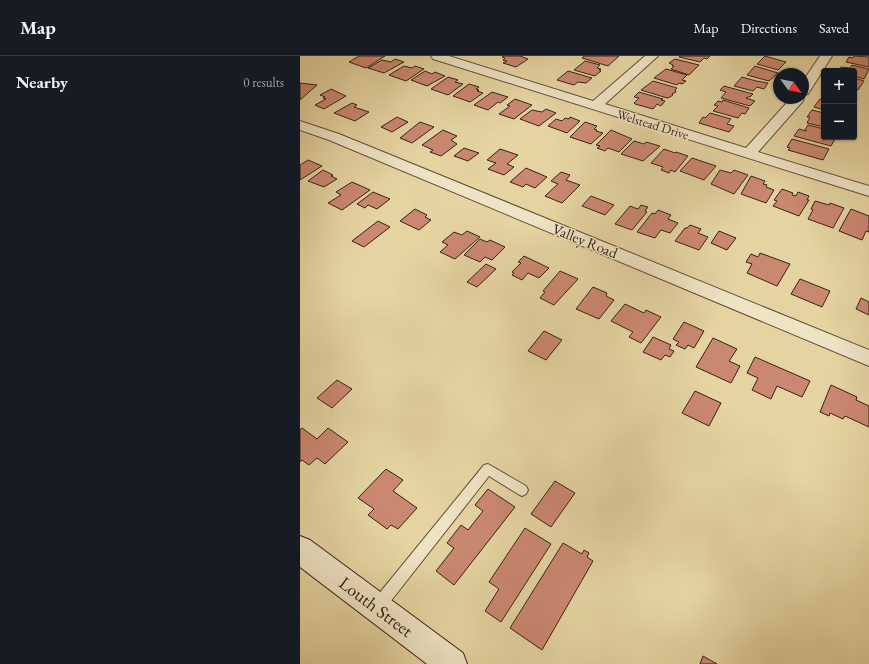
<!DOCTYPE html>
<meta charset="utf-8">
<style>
body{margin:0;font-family:"EB Garamond",serif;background:#20242c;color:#f1f3f6}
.controls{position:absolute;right:12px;top:12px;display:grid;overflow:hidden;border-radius:4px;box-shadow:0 1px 3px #0004}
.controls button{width:36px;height:36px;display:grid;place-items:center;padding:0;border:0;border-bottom:1px solid #363941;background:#171b24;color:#f1f3f6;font:20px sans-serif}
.compass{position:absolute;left:473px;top:12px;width:36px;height:36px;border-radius:50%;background:#171b24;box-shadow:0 1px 3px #0004;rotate:123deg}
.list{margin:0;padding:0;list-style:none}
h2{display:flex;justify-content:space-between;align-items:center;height:52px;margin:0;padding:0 16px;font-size:17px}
h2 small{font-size:13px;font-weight:400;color:#9ea1a6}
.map{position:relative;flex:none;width:569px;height:608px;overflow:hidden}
header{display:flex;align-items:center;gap:24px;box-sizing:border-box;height:56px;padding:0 20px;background:#171b24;border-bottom:1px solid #363941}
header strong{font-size:19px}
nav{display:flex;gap:22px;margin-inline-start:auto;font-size:14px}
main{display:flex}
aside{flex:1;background:#171b24}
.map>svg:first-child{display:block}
.building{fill:#cb8871;stroke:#362313}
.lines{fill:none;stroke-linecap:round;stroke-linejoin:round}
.service-casing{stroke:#624f37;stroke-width:2}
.minor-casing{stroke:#624f37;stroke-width:2}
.secondary-casing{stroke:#362313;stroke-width:2}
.service{fill:#eee3c3;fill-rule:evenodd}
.minor{fill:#eee3c3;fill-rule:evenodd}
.secondary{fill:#eee3c3;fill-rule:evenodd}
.labels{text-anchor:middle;stroke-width:3;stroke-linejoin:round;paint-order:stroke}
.far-street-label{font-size:13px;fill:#362313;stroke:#eee3c3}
.street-label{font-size:15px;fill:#362313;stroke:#eee3c3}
.near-street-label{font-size:18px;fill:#362313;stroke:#eee3c3}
</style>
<header>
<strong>Map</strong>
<nav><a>Map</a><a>Directions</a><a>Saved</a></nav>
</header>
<main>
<aside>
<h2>Nearby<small>0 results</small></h2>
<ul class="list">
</ul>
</aside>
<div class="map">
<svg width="569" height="608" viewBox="0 0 569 608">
<rect width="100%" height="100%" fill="#e5d4a2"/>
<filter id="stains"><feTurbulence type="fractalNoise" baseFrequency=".005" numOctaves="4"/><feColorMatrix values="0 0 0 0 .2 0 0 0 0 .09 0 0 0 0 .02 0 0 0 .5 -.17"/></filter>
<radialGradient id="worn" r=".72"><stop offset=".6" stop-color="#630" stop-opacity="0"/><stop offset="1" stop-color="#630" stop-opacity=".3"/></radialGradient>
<!-- building -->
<g class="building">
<path d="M 59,0 L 85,0 L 66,12 L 49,6 Z"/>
<path d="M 204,0 L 220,0 L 228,3 L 216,11 L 203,7 L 207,5 L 203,4 L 205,2 L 202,1 Z"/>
<path d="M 284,0 L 319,0 L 308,10 L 282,2 Z"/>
<path d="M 380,0 L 410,0 L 407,3 L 404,2 L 400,6 L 379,1 Z"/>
<path d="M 465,0 L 486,6 L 478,14 L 457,8 Z"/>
<path d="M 554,0 L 569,1 L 569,11 L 546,6 L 549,1 L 553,2 Z"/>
<path d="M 95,3 L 104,6 L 84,17 L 68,12 L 82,4 L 91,6 Z"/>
<path d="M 375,3 L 399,9 L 389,19 L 371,13 L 374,10 L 372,10 L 373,9 L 369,7 Z"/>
<path d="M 285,5 L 300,9 L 297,12 L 301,13 L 299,14 L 301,15 L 295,20 L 274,14 Z"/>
<path d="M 552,9 L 569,13 L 564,23 L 554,20 L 554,15 L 539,15 L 541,11 L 550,12 Z"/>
<path d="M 104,10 L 112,12 L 115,10 L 124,13 L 106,25 L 89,19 Z"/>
<path d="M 455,10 L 478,17 L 469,25 L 447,19 Z"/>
<path d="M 366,13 L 387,19 L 382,24 L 386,25 L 382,28 L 379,27 L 377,29 L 354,22 Z"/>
<path d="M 125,15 L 132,18 L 135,16 L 145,20 L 127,30 L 111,24 Z"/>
<path d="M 268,15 L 292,22 L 286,27 L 278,26 L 274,29 L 257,24 Z"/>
<path d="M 148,21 L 158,24 L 155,26 L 163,28 L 148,39 L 131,33 Z"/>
<path d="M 442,21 L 456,25 L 468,27 L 464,33 L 457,31 L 453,35 L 434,30 Z"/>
<path d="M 554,22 L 564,25 L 558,34 L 554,33 Z"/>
<path d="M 353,25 L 377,32 L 375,34 L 376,36 L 372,38 L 373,39 L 370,41 L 367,42 L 341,34 Z"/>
<path d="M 0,27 L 17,29 L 0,44 Z"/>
<path d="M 169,28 L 179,31 L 176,33 L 179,34 L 177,35 L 183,37 L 170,46 L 153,40 Z"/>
<path d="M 424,30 L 453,38 L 450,41 L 447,41 L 446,42 L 455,45 L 450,50 L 421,42 L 426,36 L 420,34 Z"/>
<path d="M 31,33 L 46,40 L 24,53 L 15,49 L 26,43 L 23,42 L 25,41 L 20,39 Z"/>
<path d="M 192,36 L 208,41 L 200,47 L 198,46 L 188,54 L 174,49 Z"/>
<path d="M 339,36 L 363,43 L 361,44 L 365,45 L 361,50 L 357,48 L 353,53 L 335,48 L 334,47 L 339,42 L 334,41 Z"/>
<path d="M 215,43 L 232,49 L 214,63 L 199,58 L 210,50 L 207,49 Z"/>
<path d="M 520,43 L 524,44 L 524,54 L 514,51 Z"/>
<path d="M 423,44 L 449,52 L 445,58 L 442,57 L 438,62 L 413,55 L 418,50 L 414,49 L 418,45 L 422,46 Z"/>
<path d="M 52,47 L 57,49 L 54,51 L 69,56 L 55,65 L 34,57 Z"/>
<path d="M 246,53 L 256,57 L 239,70 L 220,63 L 232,54 L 242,56 Z"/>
<path d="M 512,54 L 524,57 L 524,71 L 507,67 L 510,61 L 507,61 Z"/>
<path d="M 410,57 L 431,63 L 427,68 L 434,70 L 429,76 L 399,67 L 403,61 L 405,62 Z"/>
<path d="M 97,61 L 108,66 L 92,76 L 81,71 Z"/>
<path d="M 270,61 L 280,65 L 267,77 L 248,70 L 256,63 L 262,65 L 265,62 L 269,63 Z"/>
<path d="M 120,66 L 134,71 L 112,87 L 100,82 Z"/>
<path d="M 285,66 L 297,70 L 294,73 L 297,74 L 296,75 L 303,77 L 291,88 L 270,81 Z"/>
<path d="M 508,69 L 524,73 L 524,81 L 536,81 L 531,90 L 494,80 L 499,73 L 506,75 L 506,74 L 505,74 Z"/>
<path d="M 143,74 L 157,80 L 151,84 L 157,88 L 141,100 L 130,96 L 133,94 L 122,89 Z"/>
<path d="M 311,74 L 332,83 L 319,96 L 308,92 L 305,95 L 297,92 L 300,90 L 296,89 Z"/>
<path d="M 492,83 L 529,93 L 523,104 L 488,94 L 490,92 L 487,91 Z"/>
<path d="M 334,85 L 344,88 L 346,86 L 360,90 L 343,105 L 321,98 Z"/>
<path d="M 164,92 L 179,97 L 168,105 L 154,100 Z"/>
<path d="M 200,93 L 218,99 L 207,108 L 214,111 L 204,119 L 188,113 L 196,107 L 187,104 Z"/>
<path d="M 364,93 L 375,97 L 376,96 L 388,100 L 375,116 L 371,114 L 369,117 L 361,114 L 363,111 L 351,107 Z"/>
<path d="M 392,102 L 416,110 L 404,124 L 380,115 Z"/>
<path d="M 8,104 L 22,110 L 0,124 L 0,109 Z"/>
<path d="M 226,112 L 247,121 L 235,132 L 226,128 L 223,131 L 210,126 Z"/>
<path d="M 23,114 L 33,119 L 31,120 L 37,123 L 24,131 L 8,125 Z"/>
<path d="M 420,114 L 431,117 L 434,114 L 448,119 L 434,138 L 411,128 Z"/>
<path d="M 261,116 L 270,119 L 266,124 L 280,129 L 262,147 L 245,140 L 258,128 L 251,125 Z"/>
<path d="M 451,120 L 465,125 L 463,128 L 467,129 L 466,131 L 474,134 L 466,147 L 441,138 Z"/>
<path d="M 52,126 L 70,134 L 42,154 L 28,147 L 41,139 L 36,136 Z"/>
<path d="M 482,133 L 493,137 L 492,139 L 496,140 L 498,136 L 509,140 L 507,144 L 509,144 L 499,160 L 473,150 L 477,145 L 474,144 Z"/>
<path d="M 73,136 L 90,143 L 77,153 L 68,149 L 65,152 L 57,148 Z"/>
<path d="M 291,140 L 314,149 L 305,159 L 282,150 Z"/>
<path d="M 515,145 L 529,149 L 530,147 L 544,152 L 533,172 L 508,163 L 513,154 L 511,153 Z"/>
<path d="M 341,149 L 348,151 L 345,155 L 347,156 L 332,174 L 315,168 L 330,150 L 338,153 Z"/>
<path d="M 115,153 L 127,159 L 125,161 L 131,164 L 119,174 L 100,165 Z"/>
<path d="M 551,153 L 569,160 L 569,176 L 566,175 L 562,184 L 539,175 Z"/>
<path d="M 358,154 L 371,159 L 368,163 L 378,167 L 370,177 L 361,174 L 355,182 L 337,176 L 352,157 L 355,158 Z"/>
<path d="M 78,165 L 90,171 L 64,191 L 52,185 Z"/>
<path d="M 390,169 L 401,173 L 398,177 L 408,181 L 399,194 L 375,185 L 385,172 L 387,172 Z"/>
<path d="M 167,175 L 180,181 L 155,203 L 140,196 L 148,189 L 142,186 L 154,176 L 162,179 Z"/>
<path d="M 419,175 L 436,182 L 427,194 L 411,187 Z"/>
<path d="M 180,183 L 187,186 L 190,184 L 205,191 L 192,204 L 185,201 L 180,206 L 164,199 Z"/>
<path d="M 460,197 L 490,208 L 477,230 L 447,217 L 452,208 L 446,206 L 451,198 L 458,201 Z"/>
<path d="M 224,200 L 249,212 L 239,222 L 228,217 L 222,224 L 212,219 L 214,217 L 212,216 L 221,207 L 218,206 Z"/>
<path d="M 186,208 L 196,213 L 177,231 L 167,226 Z"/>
<path d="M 260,215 L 278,223 L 254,249 L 240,242 L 245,236 L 243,235 Z"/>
<path d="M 500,223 L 530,235 L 522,251 L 491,238 Z"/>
<path d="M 293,231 L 307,237 L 306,240 L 314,244 L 299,263 L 276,253 Z"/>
<path d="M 561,242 L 569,246 L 569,259 L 556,253 Z"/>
<path d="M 325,248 L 344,257 L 346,254 L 361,261 L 341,287 L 329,281 L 333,276 L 311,265 Z"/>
<path d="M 384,266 L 404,275 L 394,292 L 388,289 L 385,293 L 376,289 L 379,286 L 373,283 Z"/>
<path d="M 244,275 L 262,284 L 246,304 L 228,295 Z"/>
<path d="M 353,281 L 371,289 L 369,293 L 374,295 L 370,301 L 365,299 L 361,304 L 343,296 Z"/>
<path d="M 413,282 L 437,293 L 429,305 L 440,310 L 431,327 L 396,311 Z"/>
<path d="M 455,301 L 510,325 L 502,341 L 477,330 L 471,343 L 452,334 L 458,322 L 447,317 Z"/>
<path d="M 37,324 L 52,333 L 32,352 L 17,342 Z"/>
<path d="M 531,329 L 557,341 L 556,344 L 569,350 L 569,371 L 545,360 L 543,363 L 530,357 L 529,360 L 520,356 Z"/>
<path d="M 395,335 L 421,347 L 409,370 L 382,357 Z"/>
<path d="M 2,372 L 17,383 L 28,372 L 48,386 L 25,408 L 17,402 L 9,409 L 2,404 L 0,406 L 0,374 Z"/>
<path d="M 86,413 L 103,424 L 93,435 L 117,452 L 98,473 L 91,469 L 87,473 L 68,459 L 74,453 L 58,442 Z"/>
<path d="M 255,425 L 275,437 L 251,471 L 231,458 Z"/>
<path d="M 188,433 L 215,451 L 154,529 L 136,515 L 154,492 L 147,487 L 161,469 L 168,474 L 183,455 L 175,449 Z"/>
<path d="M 225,472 L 251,488 L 201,566 L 185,555 L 199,533 L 189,526 Z"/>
<path d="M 263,487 L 282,498 L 284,494 L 289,497 L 287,501 L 293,505 L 242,594 L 210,572 Z"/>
<path d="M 403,600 L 417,608 L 400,608 Z"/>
</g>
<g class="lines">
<defs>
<path id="service" d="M 188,408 L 226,430 L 228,434 L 226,438 L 222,440 L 218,438 L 189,420 L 83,555 L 78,557 L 73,555 L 71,550 L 73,545 L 184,409 Z"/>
<g id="minor">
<path d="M 131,0 L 149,0 L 293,45 L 345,0 L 358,0 L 305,48 L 446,92 L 491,42 L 503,42 L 503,40 L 504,42 L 503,45 L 458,96 L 569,130 L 569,140 L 133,3 Z"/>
<path d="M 520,0 L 532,0 L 508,38 L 503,39 L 503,25 Z"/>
<path d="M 0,65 L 39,78 L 569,294 L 569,310 L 29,84 L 0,74 Z"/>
</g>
<path id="secondary" d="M 0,480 L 10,484 L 163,597 L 167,608 L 127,608 L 0,511 Z"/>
</defs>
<!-- service casing -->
<use href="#service" class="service-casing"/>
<!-- minor casing -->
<use href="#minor" class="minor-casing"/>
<!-- secondary casing -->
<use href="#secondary" class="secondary-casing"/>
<!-- service -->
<use href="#service" class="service"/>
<!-- minor -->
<use href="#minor" class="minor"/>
<!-- secondary -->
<use href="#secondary" class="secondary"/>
</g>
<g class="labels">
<!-- far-street labels -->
<g class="far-street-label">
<text transform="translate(353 68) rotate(17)" y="5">Welstead Drive</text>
</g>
<!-- street labels -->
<g class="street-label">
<text transform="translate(285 185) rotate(22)" y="5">Valley Road</text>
</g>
<!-- near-street labels -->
<g class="near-street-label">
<text transform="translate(76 551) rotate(37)" y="6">Louth Street</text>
</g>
</g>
<rect width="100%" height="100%" filter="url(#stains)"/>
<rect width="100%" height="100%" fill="url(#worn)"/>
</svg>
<div class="controls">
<button>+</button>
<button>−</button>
</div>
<svg class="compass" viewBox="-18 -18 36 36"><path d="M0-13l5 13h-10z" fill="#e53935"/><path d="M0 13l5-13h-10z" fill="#9ea1a6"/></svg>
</div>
</main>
